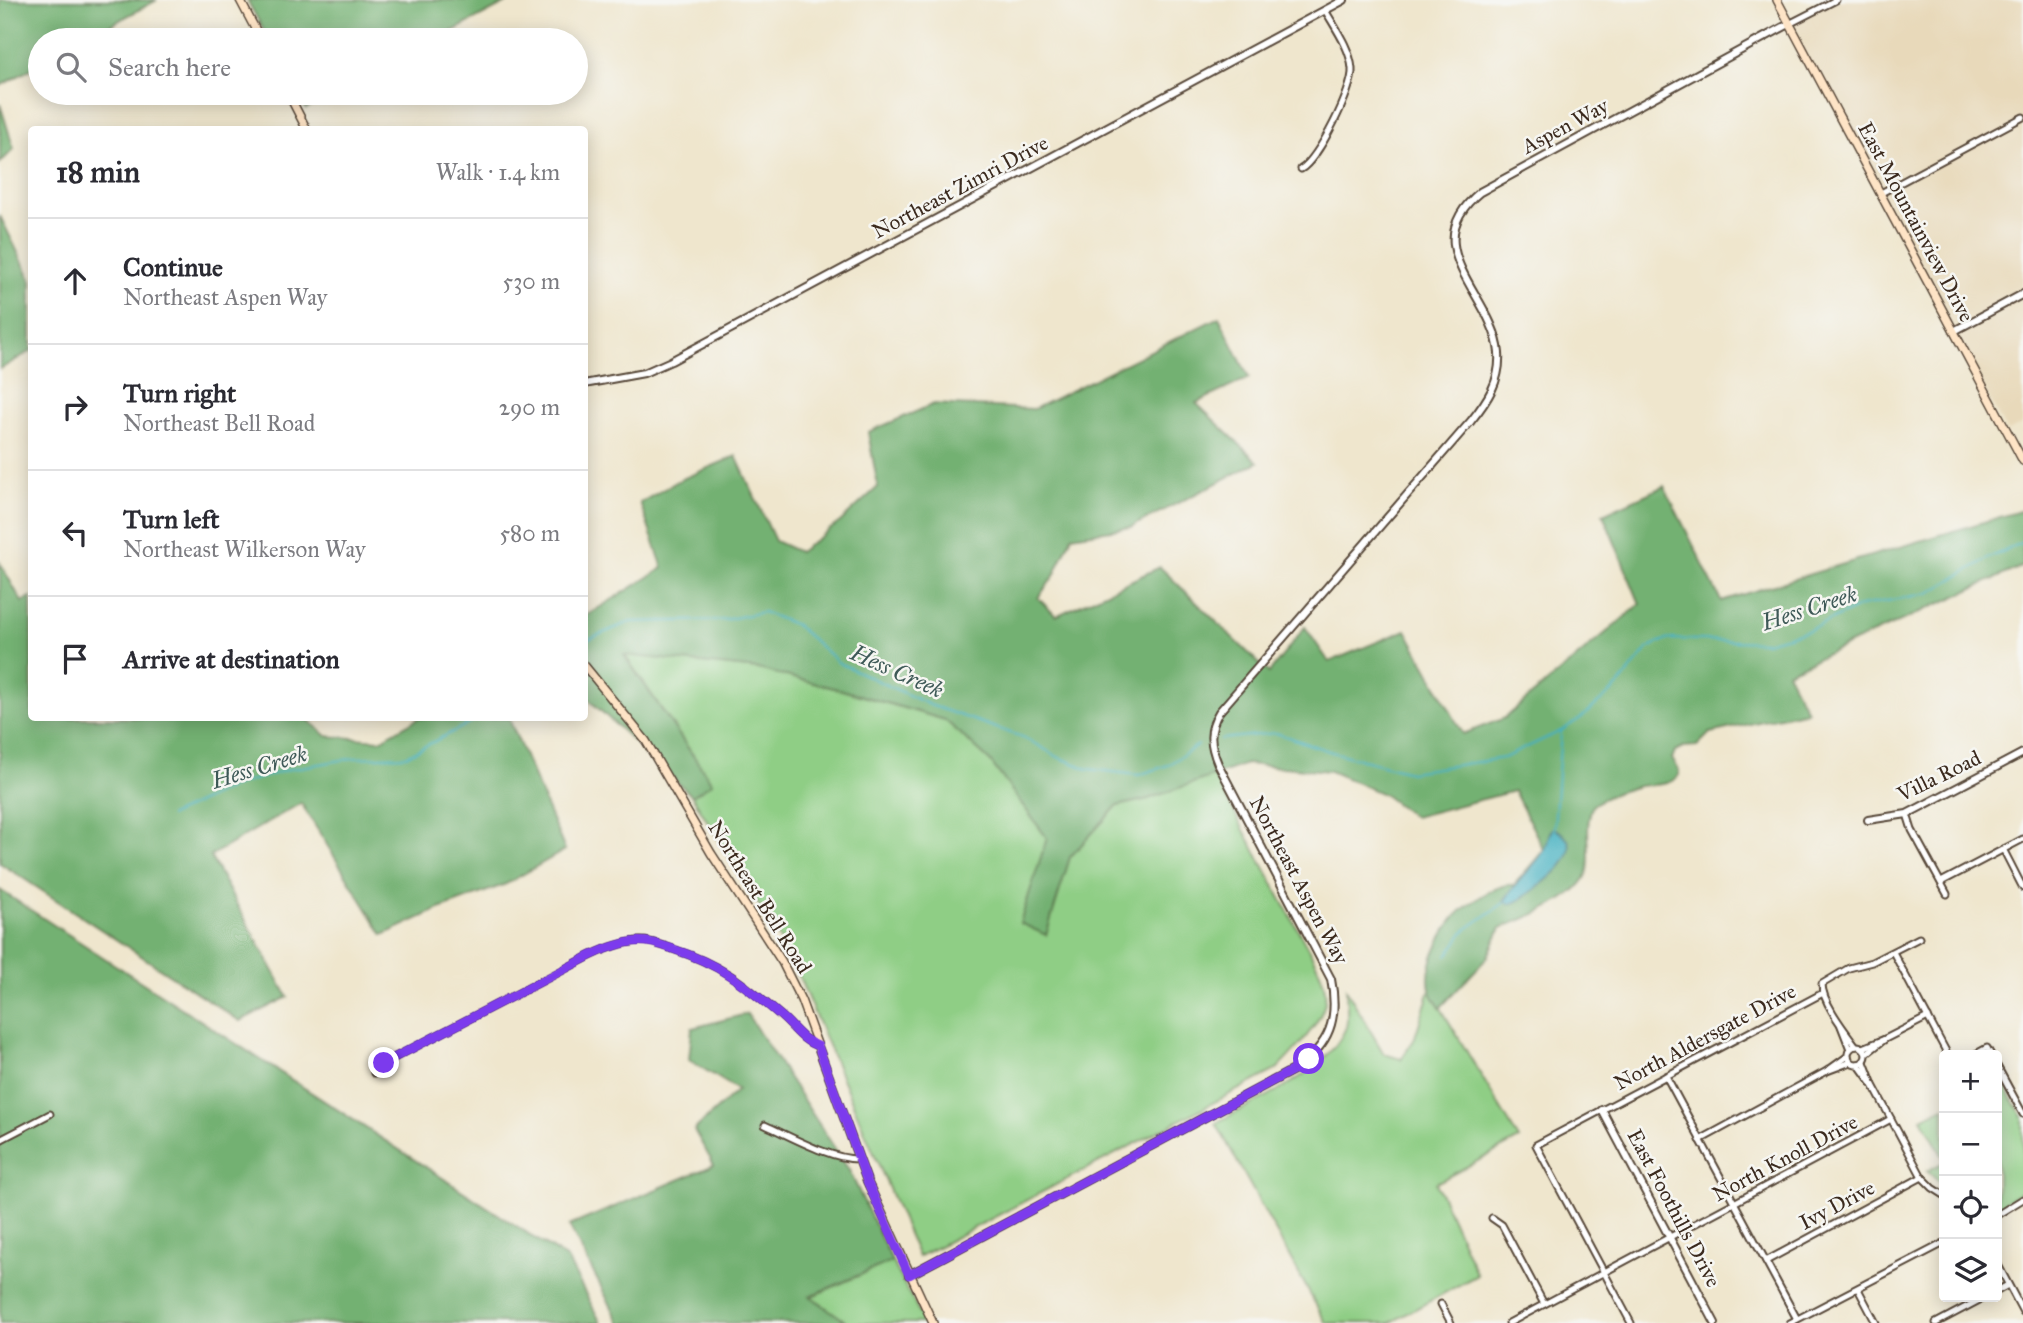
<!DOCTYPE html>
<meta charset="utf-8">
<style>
body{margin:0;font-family:"IM FELL Great Primer",serif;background:#f2f2f3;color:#2b2b33}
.controls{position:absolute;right:21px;bottom:21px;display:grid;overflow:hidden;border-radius:7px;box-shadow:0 4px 18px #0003}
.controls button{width:63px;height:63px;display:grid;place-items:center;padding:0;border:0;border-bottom:2px solid #e1e1e2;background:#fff;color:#2b2b33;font:35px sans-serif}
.stop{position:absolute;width:21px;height:21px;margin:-16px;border:5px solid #7c3aed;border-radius:50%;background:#fff}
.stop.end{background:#7c3aed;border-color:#fff;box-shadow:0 2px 7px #0008}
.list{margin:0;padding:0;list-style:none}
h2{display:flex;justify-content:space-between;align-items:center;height:91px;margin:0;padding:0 28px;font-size:30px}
h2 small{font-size:23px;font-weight:400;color:#7c7c81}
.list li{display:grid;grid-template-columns:46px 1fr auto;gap:21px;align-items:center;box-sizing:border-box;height:126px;padding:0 28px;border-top:2px solid #e1e1e2}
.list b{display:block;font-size:26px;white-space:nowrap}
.list p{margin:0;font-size:23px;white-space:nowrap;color:#7c7c81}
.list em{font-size:23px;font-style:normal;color:#7c7c81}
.icon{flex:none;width:38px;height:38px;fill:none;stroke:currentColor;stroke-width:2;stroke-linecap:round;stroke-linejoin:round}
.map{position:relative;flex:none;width:2023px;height:1323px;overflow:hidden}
.search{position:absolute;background:#fff;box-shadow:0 4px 18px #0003;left:28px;top:28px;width:560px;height:77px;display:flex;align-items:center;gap:18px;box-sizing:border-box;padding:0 24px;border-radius:38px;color:#7c7c81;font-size:26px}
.panel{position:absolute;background:#fff;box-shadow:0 4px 18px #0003;left:28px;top:126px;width:560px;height:595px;border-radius:7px}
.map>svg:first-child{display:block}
.built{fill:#e8d9ba}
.green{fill:#8fce85;stroke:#657c52;stroke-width:2}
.forest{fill:#73b172;stroke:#576e48;stroke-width:2}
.water{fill:#43b0c1;stroke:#3f6d70;stroke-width:2}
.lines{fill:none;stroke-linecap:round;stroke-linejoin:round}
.stream{stroke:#43b0c1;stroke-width:2}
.minor-casing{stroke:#564638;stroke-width:9}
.tertiary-casing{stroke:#564638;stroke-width:10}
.secondary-casing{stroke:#564638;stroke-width:10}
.minor{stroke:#fff;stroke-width:5}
.tertiary{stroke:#fff;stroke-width:6}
.secondary{stroke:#fee4c6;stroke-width:7}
.route{stroke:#7c3aed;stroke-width:9}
.labels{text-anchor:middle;stroke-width:5;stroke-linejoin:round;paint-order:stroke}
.street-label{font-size:21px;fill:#3b2a1e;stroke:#f6f6f2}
.water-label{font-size:23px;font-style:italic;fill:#3e5957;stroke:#f6f6f2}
</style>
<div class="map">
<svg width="2023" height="1323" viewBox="0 0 2023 1323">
<rect width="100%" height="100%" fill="#f6f6f2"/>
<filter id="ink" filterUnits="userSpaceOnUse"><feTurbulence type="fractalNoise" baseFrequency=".0143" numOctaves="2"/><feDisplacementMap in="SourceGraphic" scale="14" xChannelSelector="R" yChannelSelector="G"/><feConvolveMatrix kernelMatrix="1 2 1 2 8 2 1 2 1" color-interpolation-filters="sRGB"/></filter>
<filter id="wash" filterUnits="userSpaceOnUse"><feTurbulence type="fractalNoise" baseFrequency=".00686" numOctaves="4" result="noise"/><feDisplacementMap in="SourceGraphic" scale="28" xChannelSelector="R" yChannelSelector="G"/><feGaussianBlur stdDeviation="1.57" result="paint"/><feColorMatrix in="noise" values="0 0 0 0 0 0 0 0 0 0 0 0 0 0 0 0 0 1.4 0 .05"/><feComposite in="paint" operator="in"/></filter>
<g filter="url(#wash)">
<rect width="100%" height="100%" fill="#efe6cd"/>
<!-- built -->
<path class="built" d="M 1835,0 L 2023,0 L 2023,423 L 2007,432 L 1789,24 Z"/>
<!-- green -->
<g class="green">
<path d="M 624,654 L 758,669 L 842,690 L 945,720 L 990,761 L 1047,838 L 1021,923 L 1046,934 L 1070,857 L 1117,806 L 1148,799 L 1214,775 L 1316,963 C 1321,975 1327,988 1325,1001 C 1323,1022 1291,1055 1276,1070 L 918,1257 L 790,956 L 692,796 L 712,783 Z"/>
<path d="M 1346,989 L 1384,1054 L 1401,1059 L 1414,1040 L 1430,990 L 1519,1139 L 1436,1183 L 1477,1275 L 1390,1323 L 1326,1323 L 1216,1123 C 1257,1100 1328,1073 1346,1027 C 1349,1017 1346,1000 1346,989 Z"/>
<path d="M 2000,1078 L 2023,1117 L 2023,1191 L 1997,1207 L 1997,1079 Z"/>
<path d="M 1944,1107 L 1944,1159 L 1922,1118 Z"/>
<path d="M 1944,1162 L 1944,1186 L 1927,1171 Z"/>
<path d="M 892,1261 L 925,1323 L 848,1323 L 810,1297 Z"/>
</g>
<!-- forest -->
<g class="forest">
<path d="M 0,0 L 157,0 L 83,40 L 40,40 L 40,64 L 0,86 Z"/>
<path d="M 247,0 L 512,0 L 436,40 L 269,40 Z"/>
<path d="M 298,93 L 337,93 L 306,109 Z"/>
<path d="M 0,104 L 14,149 L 0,163 Z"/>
<path d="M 0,216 L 31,279 L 31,351 L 0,369 Z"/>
<path d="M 1219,317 L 1249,378 L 1196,403 L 1258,462 L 1131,527 L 1072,536 L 1054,576 L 1038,598 L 1056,616 L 1160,567 L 1269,673 L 1305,627 L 1329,662 L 1406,630 L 1463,734 L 1505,718 L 1640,604 L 1603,514 L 1664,486 L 1721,601 L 2023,510 L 2023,566 L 1787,672 L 1807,711 L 1710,733 L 1697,746 L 1683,747 L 1675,751 L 1672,759 L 1679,770 L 1679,775 C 1669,788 1650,783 1635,787 C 1620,791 1605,796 1593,805 C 1583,826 1592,848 1588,870 C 1584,897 1524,919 1501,928 L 1487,958 L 1440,1008 C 1437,1002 1431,995 1430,989 C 1425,967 1439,940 1451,922 C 1460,908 1497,883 1514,885 L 1544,850 L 1514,791 L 1414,817 L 1383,794 L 1330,771 L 1246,764 L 1148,799 L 1117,806 L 1070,857 L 1046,935 L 1020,923 L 1047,838 L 990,761 L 945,720 L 842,690 L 758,669 L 624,655 L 712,783 L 692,796 L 585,696 L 584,617 L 663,568 L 640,503 L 680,480 L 736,456 L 775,541 L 799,552 L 840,522 L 878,487 L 868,432 L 934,404 L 1034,409 Z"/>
<path d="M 0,563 L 22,602 L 31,597 L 32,718 L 306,718 L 327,736 L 380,740 L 419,718 L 511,718 L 509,719 L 565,850 L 506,884 L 437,910 L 383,935 L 301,803 L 210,856 L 288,997 L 240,1021 L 0,863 Z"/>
<path d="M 0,890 L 567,1259 L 601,1323 L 0,1323 Z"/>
<path d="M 747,1014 L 849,1170 L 892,1261 L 810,1296 L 848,1323 L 620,1323 L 569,1226 L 714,1165 L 694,1130 L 738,1090 L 689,1060 L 692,1028 Z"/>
</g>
<!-- water -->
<path class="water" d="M 1553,828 C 1599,849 1538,887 1518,901 L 1511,904 L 1504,902 C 1514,882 1537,865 1545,848 C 1549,840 1547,835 1553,828 Z"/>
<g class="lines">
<!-- stream -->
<g class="stream">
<path d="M 584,641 L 630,622 L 724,620 L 763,612 L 796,625 L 839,663 L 930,705 L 1025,738 L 1058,757 L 1088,769 L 1139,775 L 1168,765 L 1198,745"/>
<path d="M 1221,739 L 1276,733 L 1332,752 L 1410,772 L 1504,758 L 1561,731 L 1581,718 L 1618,686 L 1647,649 L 1667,639 L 1766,642 L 1809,630 L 1861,606 L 1929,593 L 1991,557 L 2023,542"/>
<path d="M 170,816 L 237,785 L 290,769 L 354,758 L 406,756 L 468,724 L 477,718"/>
<path d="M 1554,830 L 1561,731"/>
<path d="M 1447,956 L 1464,931 L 1504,903"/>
</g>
</g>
</g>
<g filter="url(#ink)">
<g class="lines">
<defs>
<g id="minor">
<path d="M 1789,24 L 1836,0"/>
<path d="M 1301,169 C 1318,160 1354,88 1352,69 C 1350,48 1336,29 1325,10"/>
<path d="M 1881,193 L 2023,117"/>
<path d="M 1907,814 L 1912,830 L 1947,894"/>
<path d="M 2003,849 L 2023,888"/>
<path d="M 1941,882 L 2023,839"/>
<path d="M 1893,952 L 1948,1055"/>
<path d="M 1841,1026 L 1850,1049"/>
<circle cx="1857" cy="1055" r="9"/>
<path d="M 1856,1046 C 1845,1031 1822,1002 1822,984 L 1849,968 L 1872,962 L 1919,938"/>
<path d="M 1863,1048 L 1885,1039 L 1928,1017"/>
<path d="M 1866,1054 L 1885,1039"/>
<path d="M 1974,1055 L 1987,1048 L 1991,1055"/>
<path d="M 1864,1062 L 1873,1085 L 1922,1177 L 1933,1188 L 1944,1195"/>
<path d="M 1858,1064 L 1871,1082"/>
<path d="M 1997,1066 L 2023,1114"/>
<path d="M 1827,1071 L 1851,1062"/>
<path d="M 374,1073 L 384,1063 L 586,958 C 600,951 615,944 631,942 C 646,939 659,944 673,949 C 722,965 743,983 781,1016 C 794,1027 802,1041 818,1046"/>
<path d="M 1666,1076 L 1797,1319"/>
<path d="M 765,1125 C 790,1136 832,1160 859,1159"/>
<path d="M 0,1140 L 50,1114"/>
<path d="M 1700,1140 L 1827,1071 L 1848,1056"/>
<path d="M 1997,1215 L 2023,1199"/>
<path d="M 1492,1218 L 1502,1225 L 1544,1304"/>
<path d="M 1766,1261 L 1922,1177"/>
<path d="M 1997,1263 L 2023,1312"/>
<path d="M 1858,1289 L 1876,1323"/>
<path d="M 1997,1291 L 2008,1285"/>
<path d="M 1441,1304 L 1451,1323"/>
<path d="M 1509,1323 L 1891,1119"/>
<path d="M 1631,1323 L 1536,1145 L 1823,993"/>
<path d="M 1790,1323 L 1944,1243"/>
<path d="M 1936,1323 L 1985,1297"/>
</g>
<g id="tertiary">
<path d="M 1954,331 L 2023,294"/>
<path d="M 584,384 L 644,373 L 671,361 L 1344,0"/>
<path d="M 1868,820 L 1907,814 L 2023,753"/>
<path d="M 1602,1110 L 1715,1323"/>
<path d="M 909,1275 L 1297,1068 C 1330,1044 1339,1019 1331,979 L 1218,764 C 1210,745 1208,730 1219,712 L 1471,421 C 1487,401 1501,381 1499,353 C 1494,295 1413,247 1480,192 L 1789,24"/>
</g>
<g id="secondary">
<path d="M 240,0 L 261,40"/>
<path d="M 1777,0 L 2023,461"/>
<path d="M 288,93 L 307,130"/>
<path d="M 584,665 L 646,741 L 711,853 L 782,962 L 801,1000 L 867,1181 L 933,1323"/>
</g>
</defs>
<!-- minor casing -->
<use href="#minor" class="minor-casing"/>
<!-- tertiary casing -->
<use href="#tertiary" class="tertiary-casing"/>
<!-- secondary casing -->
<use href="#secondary" class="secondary-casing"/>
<!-- minor -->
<use href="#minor" class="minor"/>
<!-- tertiary -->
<use href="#tertiary" class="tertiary"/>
<!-- secondary -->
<use href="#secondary" class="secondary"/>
</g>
</g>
<g class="lines" filter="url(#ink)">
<!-- route -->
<path class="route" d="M 384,1063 L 586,958 C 600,951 615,944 631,942 C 646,940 659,944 673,949 C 720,964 744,984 781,1016 C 794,1027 802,1041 818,1046 L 867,1181 L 909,1275 L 1297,1068 L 1309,1059"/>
</g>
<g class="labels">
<!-- street labels -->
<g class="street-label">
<text transform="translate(1565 126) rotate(-28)" y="7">Aspen Way</text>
<text transform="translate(960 187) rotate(-28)" y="7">Northeast Zimri Drive</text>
<text transform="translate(1916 222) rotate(62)" y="7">East Mountainview Drive</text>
<text transform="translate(1939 776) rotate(-26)" y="7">Villa Road</text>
<text transform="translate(1299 880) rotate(62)" y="7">Northeast Aspen Way</text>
<text transform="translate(760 897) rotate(58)" y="7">Northeast Bell Road</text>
<text transform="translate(1705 1037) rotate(-28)" y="7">North Aldersgate Drive</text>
<text transform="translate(1785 1158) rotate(-28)" y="7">North Knoll Drive</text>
<text transform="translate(1837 1205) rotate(-28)" y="7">Ivy Drive</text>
<text transform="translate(1674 1208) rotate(62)" y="7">East Foothills Drive</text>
</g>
<!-- water labels -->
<g class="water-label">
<text transform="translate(1809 608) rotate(-18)" y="8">Hess Creek</text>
<text transform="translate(897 671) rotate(24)" y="8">Hess Creek</text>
<text transform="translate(259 767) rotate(-17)" y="8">Hess Creek</text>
</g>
</g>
</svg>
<div class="controls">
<button>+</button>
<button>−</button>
<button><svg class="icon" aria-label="locate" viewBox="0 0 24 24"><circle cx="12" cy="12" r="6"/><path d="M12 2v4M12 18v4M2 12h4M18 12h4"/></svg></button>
<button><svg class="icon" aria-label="layers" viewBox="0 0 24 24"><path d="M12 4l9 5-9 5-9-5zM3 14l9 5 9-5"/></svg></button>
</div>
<div class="stop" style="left:1309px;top:1059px"></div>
<div class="stop end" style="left:384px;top:1063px"></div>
<div class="search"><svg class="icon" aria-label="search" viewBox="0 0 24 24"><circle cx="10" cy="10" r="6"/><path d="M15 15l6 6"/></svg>Search here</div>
<section class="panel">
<h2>18 min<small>Walk · 1.4 km</small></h2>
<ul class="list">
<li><svg class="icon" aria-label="ahead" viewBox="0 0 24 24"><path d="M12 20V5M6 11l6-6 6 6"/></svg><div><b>Continue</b><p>Northeast Aspen Way</p></div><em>530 m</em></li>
<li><svg class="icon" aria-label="right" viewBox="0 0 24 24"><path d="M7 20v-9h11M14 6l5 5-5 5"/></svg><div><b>Turn right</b><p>Northeast Bell Road</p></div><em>290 m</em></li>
<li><svg class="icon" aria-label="left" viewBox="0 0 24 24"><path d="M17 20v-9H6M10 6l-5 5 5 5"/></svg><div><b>Turn left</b><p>Northeast Wilkerson Way</p></div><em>580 m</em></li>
<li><svg class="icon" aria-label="arrive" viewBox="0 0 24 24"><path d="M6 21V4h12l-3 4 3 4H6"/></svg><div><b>Arrive at destination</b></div></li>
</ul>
</section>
</div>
